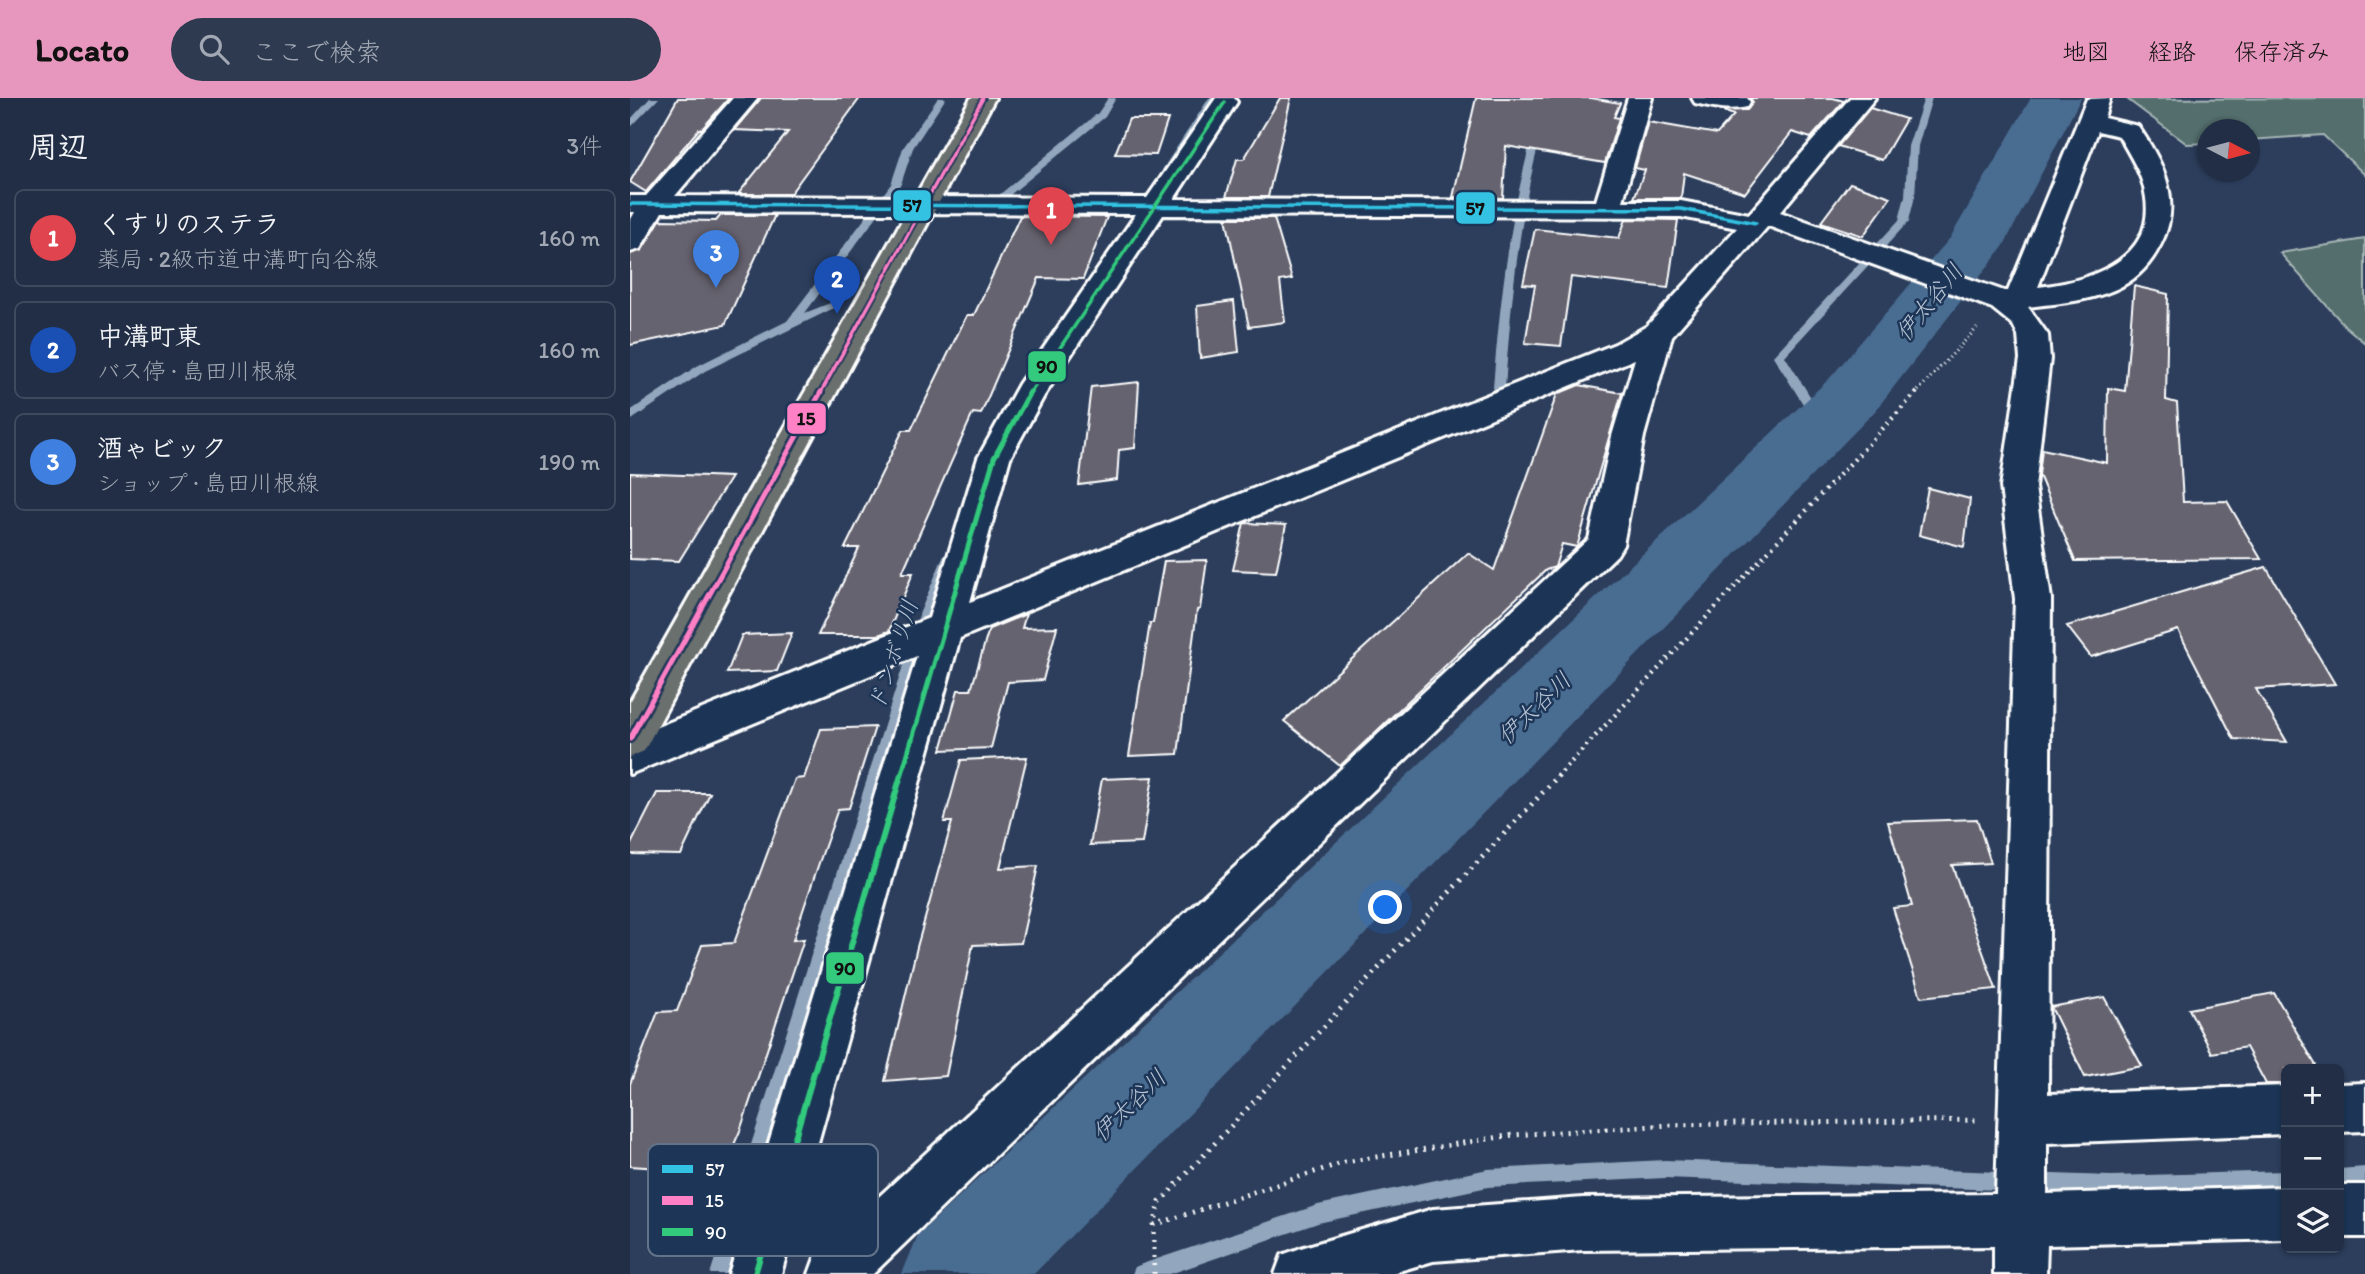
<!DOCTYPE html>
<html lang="ja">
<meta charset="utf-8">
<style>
body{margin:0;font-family:Itim,"Klee One",sans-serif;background:#2d3a50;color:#f1f3f6}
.controls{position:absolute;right:21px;bottom:21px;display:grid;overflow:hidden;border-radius:10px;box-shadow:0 2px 5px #0004}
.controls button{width:63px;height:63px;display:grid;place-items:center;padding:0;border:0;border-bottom:2px solid #3e4a5e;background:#212e45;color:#f1f3f6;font:35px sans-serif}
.compass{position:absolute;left:1567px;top:21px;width:63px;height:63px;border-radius:50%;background:#212e45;box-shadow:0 2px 5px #0004;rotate:96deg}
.you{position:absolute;left:756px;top:810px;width:24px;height:24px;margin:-18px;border:5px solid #fff;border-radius:50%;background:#1a73e8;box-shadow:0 0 0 10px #1a73e833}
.badge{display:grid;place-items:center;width:46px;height:46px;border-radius:50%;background:#e797bd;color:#fff;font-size:23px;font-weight:700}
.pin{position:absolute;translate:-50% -58px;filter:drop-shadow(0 2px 4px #0008)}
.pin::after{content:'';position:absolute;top:37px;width:24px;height:21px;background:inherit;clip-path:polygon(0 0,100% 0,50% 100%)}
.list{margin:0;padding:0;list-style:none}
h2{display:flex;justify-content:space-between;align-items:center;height:91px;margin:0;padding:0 28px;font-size:30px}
h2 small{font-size:23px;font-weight:400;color:#a2a8b3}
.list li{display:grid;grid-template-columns:46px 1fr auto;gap:21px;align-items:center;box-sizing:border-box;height:98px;margin:0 14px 14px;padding:0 14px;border:2px solid #3e4a5e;border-radius:10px}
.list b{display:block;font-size:26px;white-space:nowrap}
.list p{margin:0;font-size:23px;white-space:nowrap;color:#a2a8b3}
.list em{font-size:23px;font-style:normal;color:#a2a8b3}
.icon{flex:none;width:38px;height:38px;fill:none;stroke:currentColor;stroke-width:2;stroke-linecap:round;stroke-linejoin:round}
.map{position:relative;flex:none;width:1735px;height:1176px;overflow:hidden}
header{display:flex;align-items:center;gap:42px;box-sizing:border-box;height:98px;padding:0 35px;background:#e797bd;color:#111}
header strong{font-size:33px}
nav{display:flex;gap:38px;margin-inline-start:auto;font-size:24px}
.search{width:490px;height:63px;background:#2d3a50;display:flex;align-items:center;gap:18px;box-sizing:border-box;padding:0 24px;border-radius:38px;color:#a2a8b3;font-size:26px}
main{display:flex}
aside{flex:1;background:#212e45}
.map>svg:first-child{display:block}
.green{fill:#526e6c;stroke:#a8b6b6;stroke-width:2}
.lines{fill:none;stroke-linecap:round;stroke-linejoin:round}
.stream{fill:#92a7bd;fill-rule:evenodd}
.river{fill:#4a6c91;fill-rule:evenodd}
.building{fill:#666470;stroke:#fff;stroke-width:2}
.minor-casing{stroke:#fff;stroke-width:6}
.major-casing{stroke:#fff;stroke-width:6}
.path-far2{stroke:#fff;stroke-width:3.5;stroke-dasharray:1 3.5;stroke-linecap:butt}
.path-far1{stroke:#fff;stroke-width:4.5;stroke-dasharray:2 5;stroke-linecap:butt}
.path{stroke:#fff;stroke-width:5;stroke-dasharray:2 6;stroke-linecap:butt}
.minor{fill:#1d3557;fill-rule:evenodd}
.major{fill:#6a706d;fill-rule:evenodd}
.bus-1-casing{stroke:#1d3557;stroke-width:7}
.bus-2-far1-casing{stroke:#1d3557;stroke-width:7}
.bus-2-casing{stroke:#1d3557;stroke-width:10}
.bus-3-far2-casing{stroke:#1d3557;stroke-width:7}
.bus-3-far1-casing{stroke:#1d3557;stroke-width:10}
.bus-3-casing{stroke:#1d3557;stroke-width:11}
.bus-1{stroke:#33c2e2;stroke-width:3.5}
.bus-2-far1{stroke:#ff80c5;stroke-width:3.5}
.bus-2{stroke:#ff80c5;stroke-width:5}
.bus-3-far2{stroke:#33ca7d;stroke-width:3.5}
.bus-3-far1{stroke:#33ca7d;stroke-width:5}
.bus-3{stroke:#33ca7d;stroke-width:6}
.labels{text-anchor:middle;stroke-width:5;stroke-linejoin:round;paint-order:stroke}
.water-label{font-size:23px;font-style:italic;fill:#b7c4d3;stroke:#1d3557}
.key{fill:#1d3557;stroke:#617289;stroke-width:2}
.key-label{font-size:19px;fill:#fff}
.line-badge{stroke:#1d3557;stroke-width:2.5}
.pale-badge-label{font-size:19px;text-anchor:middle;font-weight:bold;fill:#111}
</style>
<header>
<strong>Locato</strong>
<div class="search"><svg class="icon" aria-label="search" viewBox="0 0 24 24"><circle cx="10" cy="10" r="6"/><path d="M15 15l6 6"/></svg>ここで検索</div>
<nav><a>地図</a><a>経路</a><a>保存済み</a></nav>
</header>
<main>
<aside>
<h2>周辺<small>3件</small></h2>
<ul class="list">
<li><span class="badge" style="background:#e0444e">1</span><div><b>くすりのステラ</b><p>薬局 · 2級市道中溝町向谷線</p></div><em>160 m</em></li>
<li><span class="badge" style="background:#1a4fb4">2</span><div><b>中溝町東</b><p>バス停 · 島田川根線</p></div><em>160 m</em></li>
<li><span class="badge" style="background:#3f7fe0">3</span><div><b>酒ゃビック</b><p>ショップ · 島田川根線</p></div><em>190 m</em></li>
</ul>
</aside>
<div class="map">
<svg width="1735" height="1176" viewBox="0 0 1735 1176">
<rect width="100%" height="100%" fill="#2c3e5c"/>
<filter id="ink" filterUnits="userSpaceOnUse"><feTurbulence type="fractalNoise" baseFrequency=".0143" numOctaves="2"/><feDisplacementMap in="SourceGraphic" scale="14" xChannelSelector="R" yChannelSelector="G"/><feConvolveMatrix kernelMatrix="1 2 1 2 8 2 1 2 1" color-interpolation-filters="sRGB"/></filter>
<g filter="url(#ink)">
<!-- green -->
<g class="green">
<path d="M 1735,0 L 1735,77 L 1693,37 L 1620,42 L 1619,32 L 1577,32 L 1577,45 L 1557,46 L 1497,1 Z"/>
<path d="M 1735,141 L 1735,245 L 1715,228 L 1650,155 Z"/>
</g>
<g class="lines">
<!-- stream -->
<g class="stream">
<path d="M 20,0 L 29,0 L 0,30 L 0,22 Z"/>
<path d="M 308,0 L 316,0 L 283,50 L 271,86 L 175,215 L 200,205 L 205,208 L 204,210 L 75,273 L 0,323 L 0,313 L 67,268 L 157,223 L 261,86 L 273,50 Z"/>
<path d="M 478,0 L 486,0 L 475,19 L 375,101 L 369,101 L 369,97 L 468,15 Z"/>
<path d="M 579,0 L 587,0 L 540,74 L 534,74 L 532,72 Z"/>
<path d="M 914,0 L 922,0 C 891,95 882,191 875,290 L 869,294 L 863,290 C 871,191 882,95 914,0 Z"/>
<path d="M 1294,0 L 1302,0 L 1288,48 L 1285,98 L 1279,123 L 1155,258 L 1198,327 L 1192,331 L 1188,330 L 1143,258 L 1269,122 L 1275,98 L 1278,48 Z"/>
<path d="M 319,454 L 325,459 L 304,514 L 100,1176 L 80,1176 L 290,514 L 313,459 Z"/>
<path d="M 1035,1062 L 1481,1078 L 1656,1073 L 1656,1091 L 1481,1096 L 1035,1080 L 858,1089 L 688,1125 L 540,1176 L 502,1176 L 505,1169 L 512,1166 L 688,1107 L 858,1071 Z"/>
<path d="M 1735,1069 L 1735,1087 L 1709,1089 L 1709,1071 Z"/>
</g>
<!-- river -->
<path class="river" d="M 1401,0 L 1451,0 L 1373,149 L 1245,313 L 404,1176 L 272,1176 L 288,1137 L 1199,281 L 1320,140 Z"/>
</g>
<!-- building -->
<g class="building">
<path d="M 48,0 L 99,0 L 72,31 L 69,31 L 16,94 L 0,84 Z"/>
<path d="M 131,0 L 230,0 L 160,96 L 108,96 L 158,34 L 104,32 Z"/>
<path d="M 650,0 L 661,0 L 638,99 L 596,99 L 607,61 L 614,61 Z"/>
<path d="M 846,0 L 961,0 L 990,5 L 984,19 L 989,20 L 975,65 L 876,48 L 873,100 L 823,99 Z"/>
<path d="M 1120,0 L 1203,0 L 1214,3 L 1181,40 L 1162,34 L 1115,95 L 1054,75 L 1051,100 L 1004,100 L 1015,72 L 1005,70 L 1018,24 L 1087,36 L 1104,17 L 1090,12 L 1117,12 L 1123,4 Z"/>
<path d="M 1240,10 L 1276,21 L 1252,62 L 1208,48 Z"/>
<path d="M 499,21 L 538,21 L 526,57 L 485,56 Z"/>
<path d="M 1220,85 L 1261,99 L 1233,138 L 1191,124 Z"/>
<path d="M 91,117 L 145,117 L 95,227 L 0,247 L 0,156 L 12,152 L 30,122 L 86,123 Z"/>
<path d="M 390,118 L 477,119 L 453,181 L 409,180 L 351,316 L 343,315 L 272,475 L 283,475 L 259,533 L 248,537 L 188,537 L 229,450 L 215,450 L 273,332 L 281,332 L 337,217 L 344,217 Z"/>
<path d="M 596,120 L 644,120 L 662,181 L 650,183 L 655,224 L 619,229 Z"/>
<path d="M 996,121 L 1048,122 L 1038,190 L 941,179 L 931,248 L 895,245 L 905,187 L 893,186 L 905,131 L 989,140 Z"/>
<path d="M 1504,188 L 1538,196 L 1536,302 L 1547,305 L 1553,404 L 1597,403 L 1631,461 L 1445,463 L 1409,377 L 1412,351 L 1477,365 L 1478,290 L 1495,293 Z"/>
<path d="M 604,203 L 609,254 L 570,260 L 567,208 Z"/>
<path d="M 509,284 L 505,350 L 489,352 L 487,382 L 449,387 L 461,289 Z"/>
<path d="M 949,287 L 992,295 L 947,449 L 932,446 L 925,469 L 916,472 L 710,668 L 654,623 L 838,455 L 864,472 L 927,296 Z"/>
<path d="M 0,375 L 53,377 L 101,379 L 49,463 L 0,461 Z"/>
<path d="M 1298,390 L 1340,401 L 1334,449 L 1289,437 Z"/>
<path d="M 614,425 L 656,427 L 646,474 L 603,472 Z"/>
<path d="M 577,462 L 570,511 L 567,512 L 548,656 L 499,658 L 520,525 L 523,525 L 534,463 Z"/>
<path d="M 1636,469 L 1705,586 L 1626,591 L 1657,644 L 1604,641 L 1548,532 L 1461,559 L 1437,528 Z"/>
<path d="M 396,516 L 392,530 L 427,529 L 413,582 L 378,584 L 361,650 L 311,652 L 328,592 L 341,592 L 359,531 Z"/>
<path d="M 162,535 L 147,573 L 97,575 L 112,537 Z"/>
<path d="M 245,629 L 219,710 L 208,711 L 189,765 L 163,842 L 174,841 L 110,1033 L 92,1074 L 0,1068 L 0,986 L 28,914 L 47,913 L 72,847 L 104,845 L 165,681 L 174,680 L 191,631 Z"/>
<path d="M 397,659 L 370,770 L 408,768 L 391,845 L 343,847 L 316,978 L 255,983 L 287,849 L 322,724 L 314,724 L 331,662 Z"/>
<path d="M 523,679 L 512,745 L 460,747 L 472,681 Z"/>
<path d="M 27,695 L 80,695 L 51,757 L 0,756 L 0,748 Z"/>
<path d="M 1347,721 L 1361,765 L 1322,767 L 1366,891 L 1291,899 L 1263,810 L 1282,808 L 1258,724 Z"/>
<path d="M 1644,895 L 1688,971 L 1656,971 L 1656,986 L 1636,986 L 1616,949 L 1582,955 L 1559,911 Z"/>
<path d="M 1474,899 L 1512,968 L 1455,979 L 1421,909 Z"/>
</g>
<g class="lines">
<defs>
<g id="minor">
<path d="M 103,0 L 128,0 L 45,98 L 517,100 L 586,0 L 604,0 L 607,4 L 544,101 L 966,103 L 998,0 L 1022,0 L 993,103 L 1051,103 L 1119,116 L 1220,0 L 1245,0 L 1150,114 L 1374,193 L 1378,193 L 1457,1 L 1480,0 L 1474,20 L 1508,28 C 1533,64 1553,103 1531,146 C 1522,164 1509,179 1492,188 C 1464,203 1429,205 1398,209 L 1418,237 L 1420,261 L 1405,389 L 1421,501 L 1418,996 L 1656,988 L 1656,1036 L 1417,1045 L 1417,1096 L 1656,1089 L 1656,1141 L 1417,1147 L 1416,1176 L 1364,1176 L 1364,1148 L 953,1152 L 803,1163 L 759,1176 L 645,1176 L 652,1157 L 671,1150 L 803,1111 L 953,1100 L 1366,1096 L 1385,501 L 1371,389 L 1390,261 L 1388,237 L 1383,227 L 1362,210 L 1138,128 L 1042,238 L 1014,338 L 993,447 L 987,457 L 243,1176 L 179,1176 L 186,1157 L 959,441 L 982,338 L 1005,261 L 330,540 L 151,1176 L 99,1176 L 287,558 L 0,676 L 0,640 L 299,520 L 348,360 L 389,286 L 506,116 L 32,114 L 10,151 L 0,154 L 0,123 L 5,114 L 0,114 L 0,98 L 16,98 ZM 1468,33 L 1489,38 C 1498,54 1508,69 1513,86 C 1534,159 1463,183 1408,189 ZM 533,117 L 1051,119 L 1107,130 L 1017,228 L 985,246 L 340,504 L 380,360 L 414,298 Z"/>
<path d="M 1062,0 L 1117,0 L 1120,4 L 1117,9 C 1101,13 1081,9 1065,5 Z"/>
<path d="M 1735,985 L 1735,1033 L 1709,1034 L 1709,986 Z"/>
<rect x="1709" y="1087" width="26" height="52"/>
</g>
<path id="major" d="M 341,0 L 365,0 L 14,653 L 0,659 L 0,604 Z"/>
</defs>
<!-- minor casing -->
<use href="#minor" class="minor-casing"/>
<!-- major casing -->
<use href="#major" class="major-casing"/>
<!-- path-far2 -->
<path class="path-far2" d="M 1285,296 L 1347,230"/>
<!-- path-far1 -->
<path class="path-far1" d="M 927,679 L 1287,294"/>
<!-- path -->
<g class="path">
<path d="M 524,1127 L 715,1064 L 883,1037 L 1041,1027 L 1347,1022"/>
<path d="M 524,1176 L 524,1127 L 530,1104 L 929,677"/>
</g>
<!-- minor -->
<use href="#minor" class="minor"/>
<!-- major -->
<use href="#major" class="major"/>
<defs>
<path id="bus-1" d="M 0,106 L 1051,111 L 1126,125"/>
<path id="bus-2-far1" d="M 190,296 L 353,0"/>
<path id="bus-2" d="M 0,641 L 191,294"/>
<path id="bus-3-far2" d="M 399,296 L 595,4"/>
<path id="bus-3-far1" d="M 271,679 L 364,360 L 400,294"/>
<path id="bus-3" d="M 125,1176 L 271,677"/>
</defs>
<!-- bus-1 casing -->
<use href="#bus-1" class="bus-1-casing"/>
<!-- bus-2-far1 casing -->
<use href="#bus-2-far1" class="bus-2-far1-casing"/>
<!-- bus-2 casing -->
<use href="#bus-2" class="bus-2-casing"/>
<!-- bus-3-far2 casing -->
<use href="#bus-3-far2" class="bus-3-far2-casing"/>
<!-- bus-3-far1 casing -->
<use href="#bus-3-far1" class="bus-3-far1-casing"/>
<!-- bus-3 casing -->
<use href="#bus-3" class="bus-3-casing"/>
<!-- bus-1 -->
<use href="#bus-1" class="bus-1"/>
<!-- bus-2-far1 -->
<use href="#bus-2-far1" class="bus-2-far1"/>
<!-- bus-2 -->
<use href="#bus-2" class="bus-2"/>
<!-- bus-3-far2 -->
<use href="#bus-3-far2" class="bus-3-far2"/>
<!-- bus-3-far1 -->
<use href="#bus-3-far1" class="bus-3-far1"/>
<!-- bus-3 -->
<use href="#bus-3" class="bus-3"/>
</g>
</g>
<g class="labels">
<!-- water labels -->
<g class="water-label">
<text transform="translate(1299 204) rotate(-51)" y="8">伊太谷川</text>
<text transform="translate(263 557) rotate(-72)" y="8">ドンボリ川</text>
<text transform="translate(904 610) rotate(-44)" y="8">伊太谷川</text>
<text transform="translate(499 1007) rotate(-44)" y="8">伊太谷川</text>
</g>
</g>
<!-- legend -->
<rect x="18" y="1046" width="230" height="112" rx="10" class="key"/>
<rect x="32" y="1067" width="31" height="8" fill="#33c2e2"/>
<rect x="32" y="1098" width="31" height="9" fill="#ff80c5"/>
<rect x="32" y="1130" width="31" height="8" fill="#33ca7d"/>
<g class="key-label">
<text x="75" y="1078">57</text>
<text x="75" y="1109">15</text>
<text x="75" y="1141">90</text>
</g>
<g class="line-badge">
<rect x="262" y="91" width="40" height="33" rx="7" fill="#33c2e2"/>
<rect x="825" y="93" width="41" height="34" rx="7" fill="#33c2e2"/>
<rect x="397" y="252" width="40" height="33" rx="7" fill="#33ca7d"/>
<rect x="156" y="304" width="41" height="33" rx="7" fill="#ff80c5"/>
<rect x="195" y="853" width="40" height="34" rx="7" fill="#33ca7d"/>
</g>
<g class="pale-badge-label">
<text x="282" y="114">57</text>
<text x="845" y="117">57</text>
<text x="417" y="275">90</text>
<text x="176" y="327">15</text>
<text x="215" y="877">90</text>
</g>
</svg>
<div class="controls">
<button>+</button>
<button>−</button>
<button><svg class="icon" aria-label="layers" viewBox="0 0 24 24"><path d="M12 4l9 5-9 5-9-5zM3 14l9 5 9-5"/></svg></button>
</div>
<svg class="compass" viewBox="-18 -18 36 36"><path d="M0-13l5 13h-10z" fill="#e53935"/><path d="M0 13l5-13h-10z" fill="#a2a8b3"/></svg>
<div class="you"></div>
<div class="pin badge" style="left:421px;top:147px;background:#e0444e">1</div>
<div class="pin badge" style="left:207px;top:216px;background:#1a4fb4">2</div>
<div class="pin badge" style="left:86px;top:190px;background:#3f7fe0">3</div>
</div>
</main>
